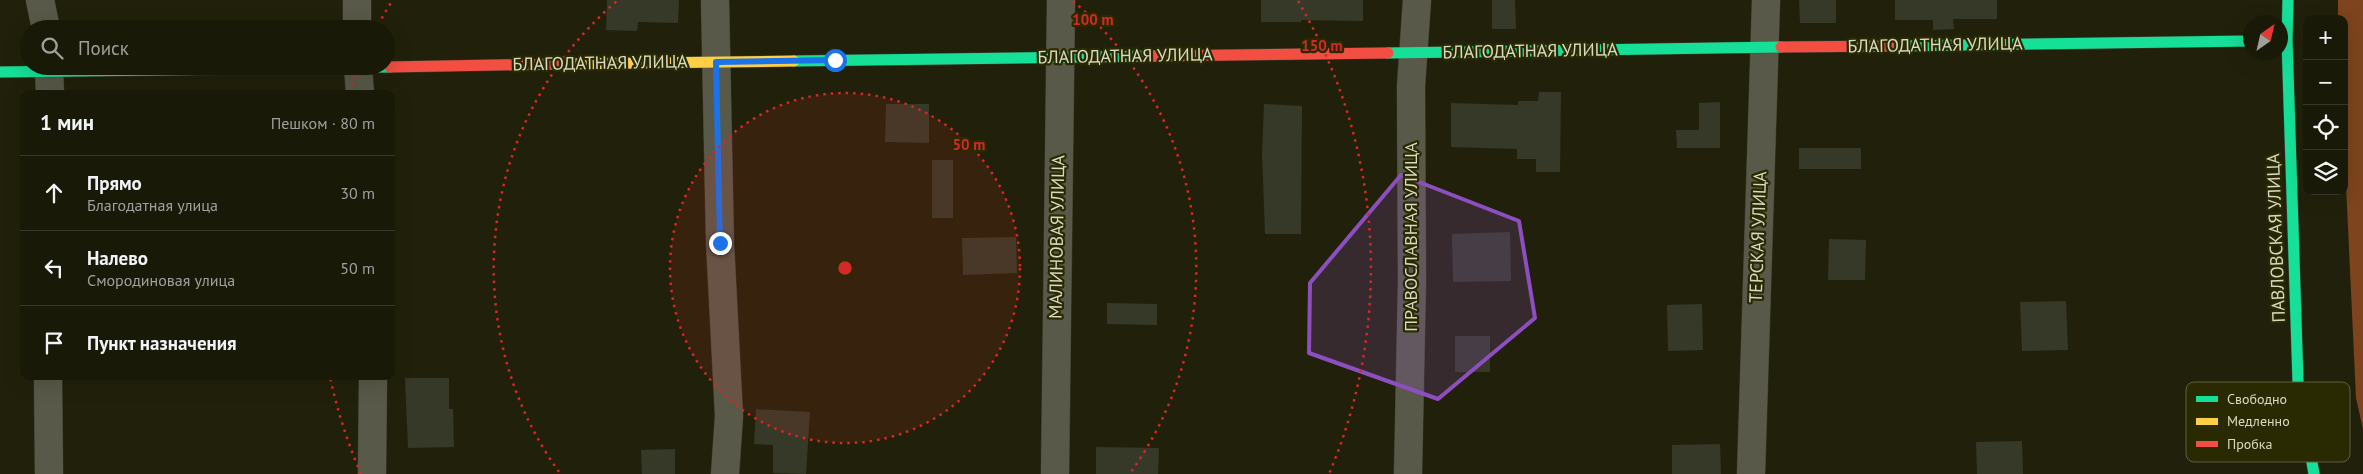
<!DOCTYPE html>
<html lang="ru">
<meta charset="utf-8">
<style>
body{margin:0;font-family:"PT Sans",sans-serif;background:#262616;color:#f1f3f6}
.controls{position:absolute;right:15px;top:15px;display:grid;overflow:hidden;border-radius:10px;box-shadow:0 5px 20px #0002}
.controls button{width:45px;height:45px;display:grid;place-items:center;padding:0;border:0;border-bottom:1px solid #373829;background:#191908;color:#f1f3f6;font:25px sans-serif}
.compass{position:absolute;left:2243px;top:15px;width:45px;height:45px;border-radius:50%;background:#191908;box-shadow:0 5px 20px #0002;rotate:34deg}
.stop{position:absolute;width:15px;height:15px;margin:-11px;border:4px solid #1a73e8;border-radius:50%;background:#fff}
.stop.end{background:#1a73e8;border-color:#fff;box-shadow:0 1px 5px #0008}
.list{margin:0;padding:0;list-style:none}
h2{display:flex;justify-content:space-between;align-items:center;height:65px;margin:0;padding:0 20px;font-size:21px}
h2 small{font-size:16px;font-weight:400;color:#9fa09c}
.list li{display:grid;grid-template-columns:32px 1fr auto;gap:15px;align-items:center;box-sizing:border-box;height:75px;padding:0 20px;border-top:1px solid #373829}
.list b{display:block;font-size:19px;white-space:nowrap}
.list p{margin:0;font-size:16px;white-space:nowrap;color:#9fa09c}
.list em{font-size:16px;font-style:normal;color:#9fa09c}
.icon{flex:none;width:28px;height:28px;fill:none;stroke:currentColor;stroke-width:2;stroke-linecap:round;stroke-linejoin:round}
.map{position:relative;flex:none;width:2363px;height:474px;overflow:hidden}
.search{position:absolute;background:#191908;box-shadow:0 5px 20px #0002;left:20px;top:20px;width:375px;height:55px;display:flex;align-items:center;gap:12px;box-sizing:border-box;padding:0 18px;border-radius:28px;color:#9fa09c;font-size:19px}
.panel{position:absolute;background:#191908;box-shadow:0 5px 20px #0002;left:20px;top:90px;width:375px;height:290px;border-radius:10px}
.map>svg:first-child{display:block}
.forest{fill:#7d441d}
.building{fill:#363928}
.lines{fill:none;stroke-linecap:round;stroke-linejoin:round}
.street-casing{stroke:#3c3c2d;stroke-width:29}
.fast-casing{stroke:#3c3c2d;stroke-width:12}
.slow-casing{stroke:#3c3c2d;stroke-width:12}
.jam-casing{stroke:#3c3c2d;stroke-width:12}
.street{stroke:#595949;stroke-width:28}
.fast{stroke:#16e098;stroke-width:11}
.slow{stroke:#ffcf43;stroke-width:11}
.jam{stroke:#f24e42;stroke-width:11}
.route{stroke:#1a73e8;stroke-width:6}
.marked{fill:#8d4fc0;fill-opacity:0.2;stroke:#8d4fc0;stroke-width:4;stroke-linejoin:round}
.ring{fill:none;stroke:#d62828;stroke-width:2.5;stroke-dasharray:2.5 5}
.labels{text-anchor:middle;stroke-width:4.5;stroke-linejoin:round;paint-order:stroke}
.street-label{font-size:18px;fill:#d7d9c3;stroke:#2a2a02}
.key{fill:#2a2a02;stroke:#5e5f3c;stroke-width:1}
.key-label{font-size:14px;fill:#d7d9c3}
.centre{fill:#d62828;stroke:#2a2a02;stroke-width:2.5}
.ring-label{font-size:15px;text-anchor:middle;font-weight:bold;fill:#d62828;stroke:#2a2a02;stroke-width:4.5;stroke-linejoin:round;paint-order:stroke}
</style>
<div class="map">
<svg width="2363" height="474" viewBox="0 0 2363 474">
<rect width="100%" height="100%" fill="#21210b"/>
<!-- forest -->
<path class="forest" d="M 2338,0 L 2363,0 L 2363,429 L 2356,398 L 2344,142 L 2344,19 L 2338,19 Z"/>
<!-- building -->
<g class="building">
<path d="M 607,0 L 679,0 L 678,23 L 638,22 L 637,31 L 606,30 Z"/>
<path d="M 1261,0 L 1363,0 L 1363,21 L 1301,20 L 1301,22 L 1261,22 Z"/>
<path d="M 1492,0 L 1515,0 L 1516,29 L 1492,29 Z"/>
<path d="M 1799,0 L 1836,0 L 1836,23 L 1800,23 Z"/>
<path d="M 1895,0 L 1997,0 L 1997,19 L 1953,19 L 1954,29 L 1933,30 L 1933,20 L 1895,20 Z"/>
<path d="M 1539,92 L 1561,92 L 1560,172 L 1536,172 L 1536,159 L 1517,159 L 1517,149 L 1451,147 L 1451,103 L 1518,105 L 1518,101 L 1538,101 Z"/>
<path d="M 1720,102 L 1720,148 L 1677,148 L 1676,130 L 1699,130 L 1699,103 Z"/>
<path d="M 886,104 L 929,104 L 929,143 L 885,142 Z"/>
<path d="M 1264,104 L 1302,106 L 1301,234 L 1265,234 L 1262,153 Z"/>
<rect x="1799" y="148" width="62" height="21"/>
<rect x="932" y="160" width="21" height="58"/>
<path d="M 1510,232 L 1511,281 L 1453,282 L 1452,234 Z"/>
<path d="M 1016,237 L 1017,273 L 963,275 L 962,238 Z"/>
<path d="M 1829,239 L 1866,240 L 1865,280 L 1828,280 Z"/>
<path d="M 2066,301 L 2068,350 L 2022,351 L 2020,302 Z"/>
<path d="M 1107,303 L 1157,304 L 1157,325 L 1107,324 Z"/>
<path d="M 1702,304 L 1703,350 L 1668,351 L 1667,305 Z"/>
<rect x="1455" y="336" width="35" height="36"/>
<path d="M 405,378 L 449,378 L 449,409 L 453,409 L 454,447 L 408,448 Z"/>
<path d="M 756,409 L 810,412 L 806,474 L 773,473 L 773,445 L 754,444 Z"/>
<path d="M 2022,441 L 2023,474 L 1977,474 L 1976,442 Z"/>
<path d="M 1720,444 L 1721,474 L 1672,474 L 1672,445 Z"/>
<path d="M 1096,447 L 1159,448 L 1158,474 L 1096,474 Z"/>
<path d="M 675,449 L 675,474 L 642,474 L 641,450 Z"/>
</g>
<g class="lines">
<defs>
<g id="street">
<path d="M 40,0 L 46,29"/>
<path d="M 357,0 L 357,29"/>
<path d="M 715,0 L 720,243 L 729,416 L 725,474"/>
<path d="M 49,66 L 50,94"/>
<path d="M 358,66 L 360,94"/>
<path d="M 48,376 L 49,474"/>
<path d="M 372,474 L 373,376"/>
<path d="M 1055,474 L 1061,0"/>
<path d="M 1408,474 L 1412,281 L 1411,86 L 1417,0"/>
<path d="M 1751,474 L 1766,0"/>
</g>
<g id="fast">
<path d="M 2288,0 L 2287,40 L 2298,382 L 2314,474"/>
<path d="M 1899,46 L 2250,41"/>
<path d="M 1388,53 L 1781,47"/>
<path d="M 794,61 L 1155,56"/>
<path d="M 0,72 L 390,67"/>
</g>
<path id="slow" d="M 559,64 L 794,61"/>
<g id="jam">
<path d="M 1781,47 L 1899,46"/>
<path d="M 1155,56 L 1388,53"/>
<path d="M 390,67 L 559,64"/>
</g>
</defs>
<!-- street casing -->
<use href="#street" class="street-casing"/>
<!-- fast casing -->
<use href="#fast" class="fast-casing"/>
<!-- slow casing -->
<use href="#slow" class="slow-casing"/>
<!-- jam casing -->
<use href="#jam" class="jam-casing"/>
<!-- street -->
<use href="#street" class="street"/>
<!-- fast -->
<use href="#fast" class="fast"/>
<!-- slow -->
<use href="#slow" class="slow"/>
<!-- jam -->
<use href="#jam" class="jam"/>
</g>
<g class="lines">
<!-- route -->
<path class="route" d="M 720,243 L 716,62 L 835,60"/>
</g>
<!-- marked area -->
<path class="marked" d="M 1401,175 L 1519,221 L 1535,318 L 1438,399 L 1309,353 L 1310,283 Z"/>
<!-- distance rings -->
<circle cx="845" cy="268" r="175" fill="#d62828" fill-opacity=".12"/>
<g class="ring">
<circle cx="845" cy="268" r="175"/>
<path d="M559 472A351 351 0 0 1 617 1M1073 1A351 351 0 0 1 1131 472"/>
<path d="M361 474A526 526 0 0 1 330 377M349 92A526 526 0 0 1 359 67M378 25A526 526 0 0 1 392 1M1298 1A526 526 0 0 1 1329 474"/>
</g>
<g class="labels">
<!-- street labels -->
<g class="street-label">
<text transform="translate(1935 45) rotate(-1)" y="6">БЛАГОДАТНАЯ УЛИЦА</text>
<text transform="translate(1530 51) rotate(-1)" y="6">БЛАГОДАТНАЯ УЛИЦА</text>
<text transform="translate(1125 56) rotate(-1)" y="6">БЛАГОДАТНАЯ УЛИЦА</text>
<text transform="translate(600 63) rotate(-1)" y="6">БЛАГОДАТНАЯ УЛИЦА</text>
<text transform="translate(1057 237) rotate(-89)" y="6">МАЛИНОВАЯ УЛИЦА</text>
<text transform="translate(1411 237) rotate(-90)" y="6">ПРАВОСЛАВНАЯ УЛИЦА</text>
<text transform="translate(1758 237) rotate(-88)" y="6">ТЕРСКАЯ УЛИЦА</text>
<text transform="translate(2276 238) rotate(-92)" y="6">ПАВЛОВСКАЯ УЛИЦА</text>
</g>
</g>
<!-- legend -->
<rect x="2186" y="382" width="164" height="80" rx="8" class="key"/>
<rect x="2196" y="396" width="22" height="6" fill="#16e098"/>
<rect x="2196" y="418" width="22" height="7" fill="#ffcf43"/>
<rect x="2196" y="441" width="22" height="6" fill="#f24e42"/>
<g class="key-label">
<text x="2227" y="404">Свободно</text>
<text x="2227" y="426">Медленно</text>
<text x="2227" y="449">Пробка</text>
</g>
<circle cx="845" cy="268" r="8" class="centre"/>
<g class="ring-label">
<text x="1093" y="25">100 m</text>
<text x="1322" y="51">150 m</text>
<text x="969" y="150">50 m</text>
</g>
</svg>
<div class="controls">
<button>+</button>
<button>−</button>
<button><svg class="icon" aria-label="locate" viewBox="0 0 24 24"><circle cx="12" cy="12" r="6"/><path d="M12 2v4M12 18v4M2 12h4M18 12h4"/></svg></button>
<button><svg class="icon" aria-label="layers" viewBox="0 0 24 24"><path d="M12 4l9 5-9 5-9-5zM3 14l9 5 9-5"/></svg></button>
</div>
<svg class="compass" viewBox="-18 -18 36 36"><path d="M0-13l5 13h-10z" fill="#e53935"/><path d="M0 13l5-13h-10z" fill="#9fa09c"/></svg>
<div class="stop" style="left:835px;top:60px"></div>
<div class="stop end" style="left:720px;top:243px"></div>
<div class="search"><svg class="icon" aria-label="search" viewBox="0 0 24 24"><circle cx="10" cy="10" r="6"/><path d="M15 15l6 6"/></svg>Поиск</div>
<section class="panel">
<h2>1 мин<small>Пешком · 80 m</small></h2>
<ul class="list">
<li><svg class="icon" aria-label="ahead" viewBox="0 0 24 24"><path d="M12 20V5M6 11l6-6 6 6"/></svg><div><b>Прямо</b><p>Благодатная улица</p></div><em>30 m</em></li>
<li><svg class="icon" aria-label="left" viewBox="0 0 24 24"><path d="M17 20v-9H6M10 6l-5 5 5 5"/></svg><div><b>Налево</b><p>Смородиновая улица</p></div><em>50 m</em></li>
<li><svg class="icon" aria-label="arrive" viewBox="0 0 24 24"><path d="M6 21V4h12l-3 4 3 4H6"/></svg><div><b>Пункт назначения</b></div></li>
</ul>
</section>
</div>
